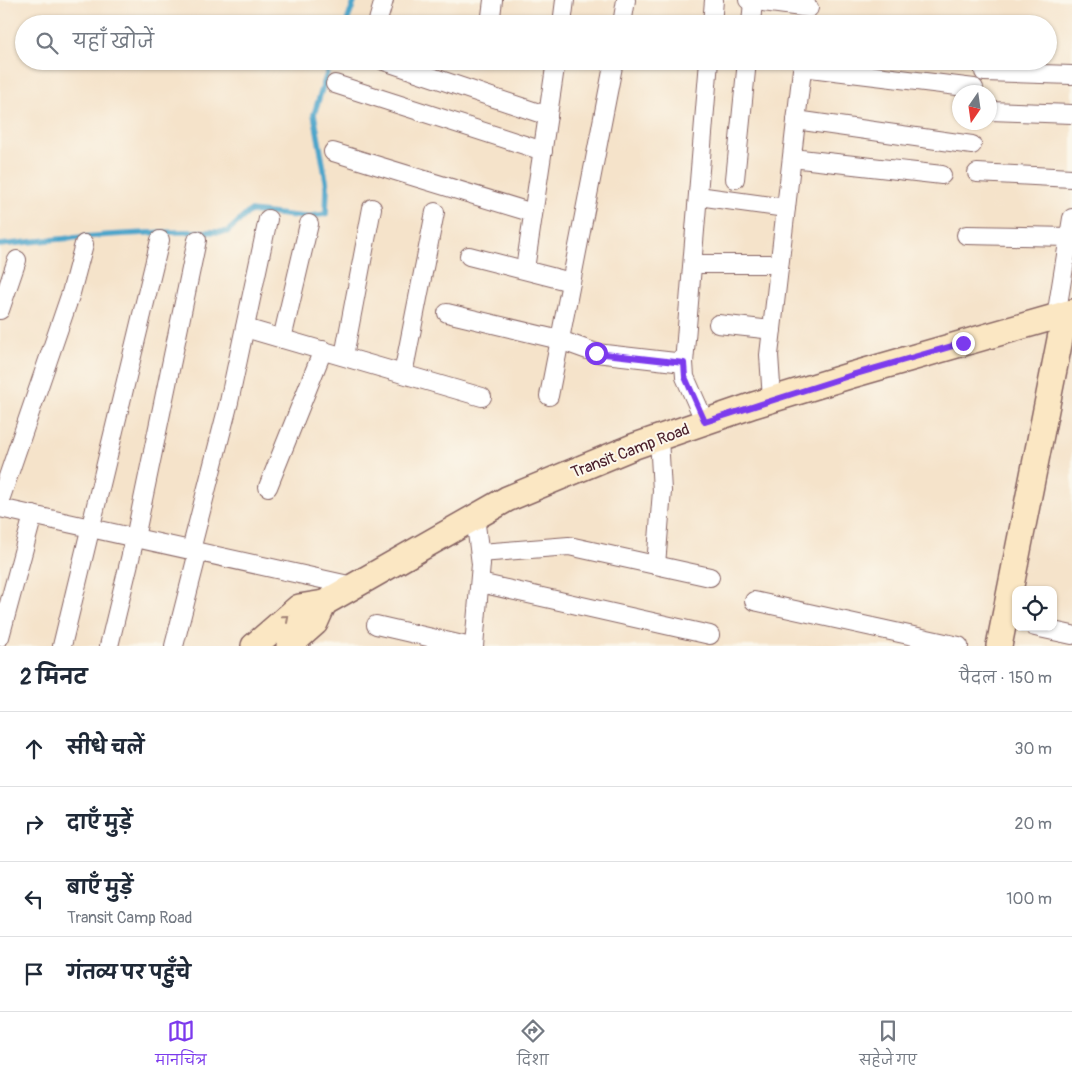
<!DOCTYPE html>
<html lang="hi">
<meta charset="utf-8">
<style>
body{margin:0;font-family:Pangolin,"Playpen Sans Deva",sans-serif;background:#f2f2f3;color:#1f2937}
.controls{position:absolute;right:15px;bottom:15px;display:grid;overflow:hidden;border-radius:10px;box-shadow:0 1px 4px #0004}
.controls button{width:45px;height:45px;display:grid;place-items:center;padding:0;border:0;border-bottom:1px solid #e0e1e3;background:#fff;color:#1f2937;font:25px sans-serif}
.compass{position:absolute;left:952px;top:85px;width:45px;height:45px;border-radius:50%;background:#fff;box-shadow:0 1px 4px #0004;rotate:193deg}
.stop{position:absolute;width:15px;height:15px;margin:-11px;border:4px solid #7c3aed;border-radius:50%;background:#fff}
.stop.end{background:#7c3aed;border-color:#fff;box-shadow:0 1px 5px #0008}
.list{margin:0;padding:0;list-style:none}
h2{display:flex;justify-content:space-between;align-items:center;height:65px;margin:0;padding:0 20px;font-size:21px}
h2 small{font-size:16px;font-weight:400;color:#747a83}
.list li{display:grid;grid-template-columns:32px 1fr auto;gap:15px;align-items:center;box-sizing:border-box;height:75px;padding:0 20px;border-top:1px solid #e0e1e3}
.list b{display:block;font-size:19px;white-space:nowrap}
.list p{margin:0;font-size:16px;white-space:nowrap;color:#747a83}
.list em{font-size:16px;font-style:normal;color:#747a83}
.icon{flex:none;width:28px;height:28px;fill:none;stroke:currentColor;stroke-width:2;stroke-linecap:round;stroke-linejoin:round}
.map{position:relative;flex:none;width:1072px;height:646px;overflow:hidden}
.search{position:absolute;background:#fff;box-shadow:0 1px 4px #0004;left:15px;right:15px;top:15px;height:55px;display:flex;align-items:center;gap:12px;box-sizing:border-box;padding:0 18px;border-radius:28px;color:#747a83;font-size:19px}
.sheet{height:365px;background:#fff}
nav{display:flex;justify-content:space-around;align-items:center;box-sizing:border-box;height:70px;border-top:1px solid #e0e1e3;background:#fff;font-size:14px;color:#747a83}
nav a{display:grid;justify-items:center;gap:2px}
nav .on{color:#7c3aed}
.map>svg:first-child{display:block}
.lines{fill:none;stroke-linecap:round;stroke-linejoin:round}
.stream{stroke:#4da5ca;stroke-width:5.5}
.street-casing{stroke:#866463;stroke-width:20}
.secondary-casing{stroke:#866463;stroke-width:28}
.street{stroke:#fff;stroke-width:18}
.secondary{stroke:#fbe7c3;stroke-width:25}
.oneway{stroke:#a28377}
.route{stroke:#7c3aed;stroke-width:6}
.labels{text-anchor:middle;stroke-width:4;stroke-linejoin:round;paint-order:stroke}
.street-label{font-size:16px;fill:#4a1f2b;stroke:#fbf7ec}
</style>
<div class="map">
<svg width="1072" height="646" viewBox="0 0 1072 646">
<rect width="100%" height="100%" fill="#fbf7ec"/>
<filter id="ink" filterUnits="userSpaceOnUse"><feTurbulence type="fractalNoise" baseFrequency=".02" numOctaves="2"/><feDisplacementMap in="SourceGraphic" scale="10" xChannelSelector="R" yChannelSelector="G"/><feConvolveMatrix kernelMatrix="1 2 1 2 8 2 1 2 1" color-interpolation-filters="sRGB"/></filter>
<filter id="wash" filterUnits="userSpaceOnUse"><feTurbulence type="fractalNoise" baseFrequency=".0096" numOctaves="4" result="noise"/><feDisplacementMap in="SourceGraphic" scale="20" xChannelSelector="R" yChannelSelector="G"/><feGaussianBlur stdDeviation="1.12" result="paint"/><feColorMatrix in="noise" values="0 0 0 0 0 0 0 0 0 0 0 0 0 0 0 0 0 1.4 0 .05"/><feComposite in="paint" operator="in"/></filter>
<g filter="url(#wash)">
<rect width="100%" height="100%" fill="#f5e3ca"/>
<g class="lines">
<!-- stream -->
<g class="stream">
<path d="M 346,24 L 355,0"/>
<path d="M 0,245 C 76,237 151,230 227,232 L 250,211 L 304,217 L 326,214 L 327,186 L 314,114 L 331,61"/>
</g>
</g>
</g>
<g filter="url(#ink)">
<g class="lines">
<defs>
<g id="street">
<path d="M 748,0 L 809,8"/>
<path d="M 377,24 L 384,0"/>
<path d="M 490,24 L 493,0"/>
<path d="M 562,24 L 565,0"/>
<path d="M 622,24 L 626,0"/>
<path d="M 712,24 L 714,0"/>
<path d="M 751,24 L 753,1"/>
<path d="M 384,61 L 548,116"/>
<path d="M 802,67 L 974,88"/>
<path d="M 984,72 L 1072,75"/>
<path d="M 335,84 L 543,151"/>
<path d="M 990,111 L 1072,114"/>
<path d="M 796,120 L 972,145"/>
<path d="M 333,152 L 533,213"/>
<path d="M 792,158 L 942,175"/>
<path d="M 977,173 L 1072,178"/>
<path d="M 735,179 L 747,61"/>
<path d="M 698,196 L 786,208"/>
<path d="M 966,235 L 1069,237"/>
<path d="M 469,256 L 571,282"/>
<path d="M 693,264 L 779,264"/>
<path d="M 525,269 L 556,61"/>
<path d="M 0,310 L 17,260"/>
<path d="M 447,313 L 560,340 L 596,353 L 684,363"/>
<path d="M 1056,317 L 1072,218"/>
<path d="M 718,324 L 772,330"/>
<path d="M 245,328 L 482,397"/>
<path d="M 282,339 L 309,224"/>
<path d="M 344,356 L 372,208"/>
<path d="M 403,374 L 435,212"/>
<path d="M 549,396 L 614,61"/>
<path d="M 772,400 L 769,355 L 803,61"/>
<path d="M 705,422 L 685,377 L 684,363 L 709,61"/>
<path d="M 268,487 L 323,350"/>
<path d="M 0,500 L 71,293 L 84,244"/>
<path d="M 0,508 L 353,586"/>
<path d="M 191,550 L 229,402 L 268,219"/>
<path d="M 480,553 L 569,546 L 710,577"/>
<path d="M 656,565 L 662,491 L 659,438"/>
<path d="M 480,583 L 710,635"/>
<path d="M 754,601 L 959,646"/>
<path d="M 376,625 L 467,646"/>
<path d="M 1035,627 L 1072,635"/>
<path d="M 0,637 L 33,515"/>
<path d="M 62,646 L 160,240"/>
<path d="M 109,646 L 135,538 L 197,240"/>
<path d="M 174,646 L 198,552"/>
<path d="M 474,646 L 481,564 L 475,517"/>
</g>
<g id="secondary">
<path d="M 254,646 L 299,607 L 324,603 L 507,499 L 635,446 L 754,405 L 852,375 L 1072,312"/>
<path d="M 289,646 L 315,623 L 324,603"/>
<path d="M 999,646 L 1065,314"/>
</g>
</defs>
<!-- street casing -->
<use href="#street" class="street-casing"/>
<!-- secondary casing -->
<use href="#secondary" class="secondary-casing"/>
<!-- street -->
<use href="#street" class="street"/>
<!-- secondary -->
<use href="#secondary" class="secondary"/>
</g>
<!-- one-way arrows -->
<defs><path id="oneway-chevron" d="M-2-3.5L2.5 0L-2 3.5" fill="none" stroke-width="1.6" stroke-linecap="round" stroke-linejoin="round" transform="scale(1.25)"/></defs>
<use class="oneway" href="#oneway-chevron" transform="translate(286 618) rotate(-41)"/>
</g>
<g class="lines" filter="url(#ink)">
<!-- route -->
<path class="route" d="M 596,353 L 684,363 L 685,377 L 705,422 L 852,375 L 963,343"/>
</g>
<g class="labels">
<!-- street labels -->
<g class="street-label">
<text transform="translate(630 450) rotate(-21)" y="6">Transit Camp Road</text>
</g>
</g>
</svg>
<div class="controls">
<button><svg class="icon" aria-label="locate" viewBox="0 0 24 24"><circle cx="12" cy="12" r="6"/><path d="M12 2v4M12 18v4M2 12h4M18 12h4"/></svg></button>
</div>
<svg class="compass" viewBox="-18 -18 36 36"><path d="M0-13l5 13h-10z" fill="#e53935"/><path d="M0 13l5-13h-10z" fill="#747a83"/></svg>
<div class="stop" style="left:596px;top:353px"></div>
<div class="stop end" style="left:963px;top:343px"></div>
<div class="search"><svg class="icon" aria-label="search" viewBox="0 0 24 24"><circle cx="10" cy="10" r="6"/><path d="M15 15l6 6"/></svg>यहाँ खोजें</div>
</div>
<section class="sheet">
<h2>2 मिनट<small>पैदल · 150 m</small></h2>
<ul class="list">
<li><svg class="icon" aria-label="ahead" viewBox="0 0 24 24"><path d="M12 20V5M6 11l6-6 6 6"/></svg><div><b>सीधे चलें</b></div><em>30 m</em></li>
<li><svg class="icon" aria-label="right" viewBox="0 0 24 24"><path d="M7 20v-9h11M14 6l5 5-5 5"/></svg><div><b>दाएँ मुड़ें</b></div><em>20 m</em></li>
<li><svg class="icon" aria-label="left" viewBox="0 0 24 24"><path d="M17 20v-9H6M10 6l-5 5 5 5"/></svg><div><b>बाएँ मुड़ें</b><p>Transit Camp Road</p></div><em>100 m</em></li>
<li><svg class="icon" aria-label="arrive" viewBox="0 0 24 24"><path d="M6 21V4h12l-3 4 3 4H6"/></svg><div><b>गंतव्य पर पहुँचे</b></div></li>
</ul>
</section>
<nav>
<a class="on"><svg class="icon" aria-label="map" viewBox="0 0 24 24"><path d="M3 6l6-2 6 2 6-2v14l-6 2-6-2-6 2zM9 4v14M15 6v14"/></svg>मानचित्र</a>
<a><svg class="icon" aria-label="directions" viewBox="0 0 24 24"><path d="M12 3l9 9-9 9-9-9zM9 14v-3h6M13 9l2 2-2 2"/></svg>दिशा</a>
<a><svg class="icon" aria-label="saved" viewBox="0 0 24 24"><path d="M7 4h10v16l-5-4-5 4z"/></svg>सहेजे गए</a>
</nav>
